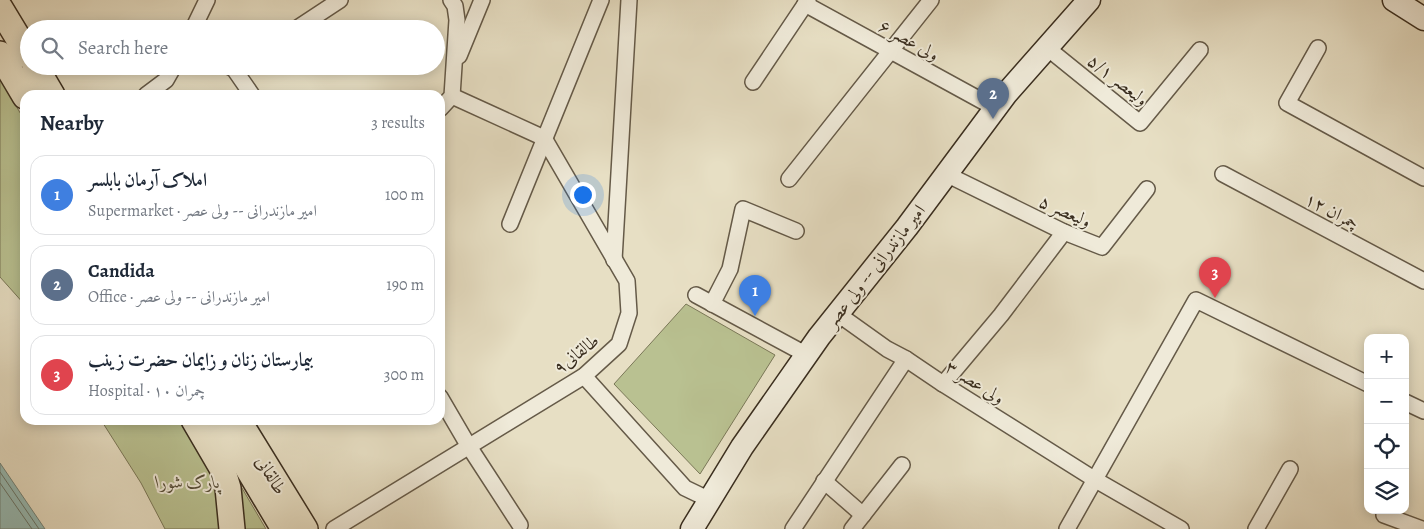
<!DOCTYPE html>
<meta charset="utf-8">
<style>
body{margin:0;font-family:Alegreya,Amiri,serif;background:#f6f6f7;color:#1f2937}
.controls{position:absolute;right:15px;bottom:15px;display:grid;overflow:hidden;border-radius:10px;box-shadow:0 2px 12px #0003}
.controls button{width:45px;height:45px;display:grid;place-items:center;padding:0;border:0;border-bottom:1px solid #e0e1e3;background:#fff;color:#1f2937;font:25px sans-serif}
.you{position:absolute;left:582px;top:194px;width:18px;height:18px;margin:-12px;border:4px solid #fff;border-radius:50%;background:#1a73e8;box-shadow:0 0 0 8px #1a73e833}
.badge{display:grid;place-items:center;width:32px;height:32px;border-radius:50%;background:#8f2418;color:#fff;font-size:16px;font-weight:700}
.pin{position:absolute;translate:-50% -41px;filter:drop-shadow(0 1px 2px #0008)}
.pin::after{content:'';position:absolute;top:26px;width:18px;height:15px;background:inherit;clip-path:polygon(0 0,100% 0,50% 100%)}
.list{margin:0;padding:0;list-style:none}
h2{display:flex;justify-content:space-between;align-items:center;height:65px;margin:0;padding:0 20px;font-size:21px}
h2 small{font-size:16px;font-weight:400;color:#747a83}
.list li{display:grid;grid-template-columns:32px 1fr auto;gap:15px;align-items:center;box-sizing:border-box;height:80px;margin:0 10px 10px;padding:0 10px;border:1px solid #e0e1e3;border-radius:15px}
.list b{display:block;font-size:19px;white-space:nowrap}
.list p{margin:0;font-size:16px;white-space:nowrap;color:#747a83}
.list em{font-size:16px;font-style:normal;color:#747a83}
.icon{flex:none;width:28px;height:28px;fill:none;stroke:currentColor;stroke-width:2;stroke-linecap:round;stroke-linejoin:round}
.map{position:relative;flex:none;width:1424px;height:529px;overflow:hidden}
.search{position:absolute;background:#fff;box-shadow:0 2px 12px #0003;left:20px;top:20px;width:425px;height:55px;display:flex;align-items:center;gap:12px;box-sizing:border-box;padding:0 18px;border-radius:28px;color:#747a83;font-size:19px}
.panel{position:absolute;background:#fff;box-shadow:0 2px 12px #0003;left:20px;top:90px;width:425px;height:335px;border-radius:15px}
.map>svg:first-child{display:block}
.green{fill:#b9c191;stroke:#7a7858}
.water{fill:#97bcb6;stroke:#72837a}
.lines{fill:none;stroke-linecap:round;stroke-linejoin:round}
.shore{stroke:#68756a;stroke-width:1}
.street-casing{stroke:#655a48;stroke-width:18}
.secondary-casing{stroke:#3a2e1f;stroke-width:25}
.primary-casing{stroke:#3a2e1f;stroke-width:28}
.street{stroke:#efead9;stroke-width:15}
.secondary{stroke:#efead9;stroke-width:22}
.primary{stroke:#e7dfc4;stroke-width:25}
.labels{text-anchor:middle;stroke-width:4;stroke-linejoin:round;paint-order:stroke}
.street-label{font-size:18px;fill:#3a2e1f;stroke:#efead9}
.park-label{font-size:18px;font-style:italic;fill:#534b36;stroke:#efead9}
</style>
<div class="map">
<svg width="1424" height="529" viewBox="0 0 1424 529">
<rect width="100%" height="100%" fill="#e7dfc4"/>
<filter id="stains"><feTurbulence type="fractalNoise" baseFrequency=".004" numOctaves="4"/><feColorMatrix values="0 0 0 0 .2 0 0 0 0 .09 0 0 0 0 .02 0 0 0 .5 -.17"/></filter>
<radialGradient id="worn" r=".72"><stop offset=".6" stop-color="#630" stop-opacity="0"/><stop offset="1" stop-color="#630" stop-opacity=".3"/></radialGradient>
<!-- green -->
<g class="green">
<path d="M 0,79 L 25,121 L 25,305 L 0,277 Z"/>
<path d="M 686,304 L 775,355 L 700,474 L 614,384 Z"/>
<path d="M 101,420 L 202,420 L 266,529 L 165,529 L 141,483 Z"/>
</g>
<!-- water -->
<path class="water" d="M 0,463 L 45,529 L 0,529 Z"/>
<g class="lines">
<!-- shore -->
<g class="shore">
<path d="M 0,472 L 39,529"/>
<path d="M 0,483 L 32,529"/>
</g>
<defs>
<g id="street">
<path d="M 805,4 L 995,108"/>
<path d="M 193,29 L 207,0"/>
<path d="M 296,29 L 340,0"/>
<path d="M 1046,47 L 1140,123 L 1200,50"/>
<path d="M 1318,48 L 1287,103 L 1424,178"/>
<path d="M 459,56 L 482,0"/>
<path d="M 228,66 L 234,69 L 252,95"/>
<path d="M 753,82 L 808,0"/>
<path d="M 146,95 L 166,80 L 174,66"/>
<path d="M 452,96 L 544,138"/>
<path d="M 440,109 L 452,96 L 457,20 L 455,6 L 451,0"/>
<path d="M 946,174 L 1064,232 L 1102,247 L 1147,189"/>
<path d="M 1223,174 L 1424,281"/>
<path d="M 789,179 L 931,0"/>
<path d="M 510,224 L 601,0"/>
<path d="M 614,260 L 629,0"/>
<path d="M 696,295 L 807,355"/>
<path d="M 712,304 L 730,269 L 743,209 L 796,231"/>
<path d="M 838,314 L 887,349 L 906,359 L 943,384 L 1094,479 L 1181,529"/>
<path d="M 584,376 L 685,488 L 710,500"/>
<path d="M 943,384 L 1001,315 L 1064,232"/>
<path d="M 440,397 L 468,445 L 520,525"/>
<path d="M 1405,402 L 1424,411"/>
<path d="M 824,481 L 863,515"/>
<path d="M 1384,515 L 1422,529"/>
<path d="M 334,529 L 584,376 L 619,344 L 629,313 L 627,281 L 544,138"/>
<path d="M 793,529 L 906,359"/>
<path d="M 852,529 L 902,465"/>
<path d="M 1067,529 L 1196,300 L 1368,384"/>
<path d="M 1256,529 L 1290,469"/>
</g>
<g id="secondary">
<path d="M 1394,0 L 1424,19"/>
<path d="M 692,529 L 742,447 L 819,337 L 907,227 L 1006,94 L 1089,0"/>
</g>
<g id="primary">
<path d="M 0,8 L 29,56"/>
<path d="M 0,54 L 25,96"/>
<path d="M 35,66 L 52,95"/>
<path d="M 194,420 L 222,468 L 228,488 L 232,529"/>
<path d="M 219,420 L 284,529"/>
<path d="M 238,420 L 305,529"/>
</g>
</defs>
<!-- street casing -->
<use href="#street" class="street-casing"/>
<!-- secondary casing -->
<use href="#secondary" class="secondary-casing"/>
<!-- primary casing -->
<use href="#primary" class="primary-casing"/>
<!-- street -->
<use href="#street" class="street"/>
<!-- secondary -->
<use href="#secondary" class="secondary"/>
<!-- primary -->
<use href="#primary" class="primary"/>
</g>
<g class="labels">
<!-- street labels -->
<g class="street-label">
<text transform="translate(909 40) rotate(29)" y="6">ولی عصر ۶</text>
<text transform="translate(1118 80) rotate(38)" y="6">ولیعصر ۵/۱</text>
<text transform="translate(1065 211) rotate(24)" y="6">ولیعصر ۵</text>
<text transform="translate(1332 211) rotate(28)" y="6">چمران ۱۲</text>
<text transform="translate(875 266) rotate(-52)" y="6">امیر مازندرانی -- ولی عصر</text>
<text transform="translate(576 354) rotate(-38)" y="6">طالقانی۹</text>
<text transform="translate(975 382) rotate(32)" y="6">ولی عصر ۳</text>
<text transform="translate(271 475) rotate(58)" y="6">طالقانی</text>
</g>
<!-- park labels -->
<g class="park-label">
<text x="188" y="488">پارک شورا</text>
</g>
</g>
<rect width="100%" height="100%" filter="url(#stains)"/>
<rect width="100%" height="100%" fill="url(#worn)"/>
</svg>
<div class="controls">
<button>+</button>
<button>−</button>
<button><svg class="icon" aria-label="locate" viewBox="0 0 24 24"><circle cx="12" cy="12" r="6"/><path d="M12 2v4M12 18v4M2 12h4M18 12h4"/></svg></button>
<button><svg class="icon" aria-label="layers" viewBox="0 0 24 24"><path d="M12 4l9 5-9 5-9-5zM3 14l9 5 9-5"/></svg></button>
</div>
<div class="you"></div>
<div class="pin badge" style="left:755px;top:316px;background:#3f7fe0">1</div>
<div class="pin badge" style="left:993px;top:119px;background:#5c6f8a">2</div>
<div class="pin badge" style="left:1215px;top:298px;background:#e0444e">3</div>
<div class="search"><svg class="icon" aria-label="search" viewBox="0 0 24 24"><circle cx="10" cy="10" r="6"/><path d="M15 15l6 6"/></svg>Search here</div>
<section class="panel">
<h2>Nearby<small>3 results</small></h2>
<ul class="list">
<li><span class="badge" style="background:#3f7fe0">1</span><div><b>املاک آرمان بابلسر</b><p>Supermarket · امیر مازندرانی -- ولی عصر</p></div><em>100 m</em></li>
<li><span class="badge" style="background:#5c6f8a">2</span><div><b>Candida</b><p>Office · امیر مازندرانی -- ولی عصر</p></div><em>190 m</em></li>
<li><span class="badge" style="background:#e0444e">3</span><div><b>بیمارستان زنان و زایمان حضرت زینب</b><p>Hospital · چمران ۱۰</p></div><em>300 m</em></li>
</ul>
</section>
</div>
